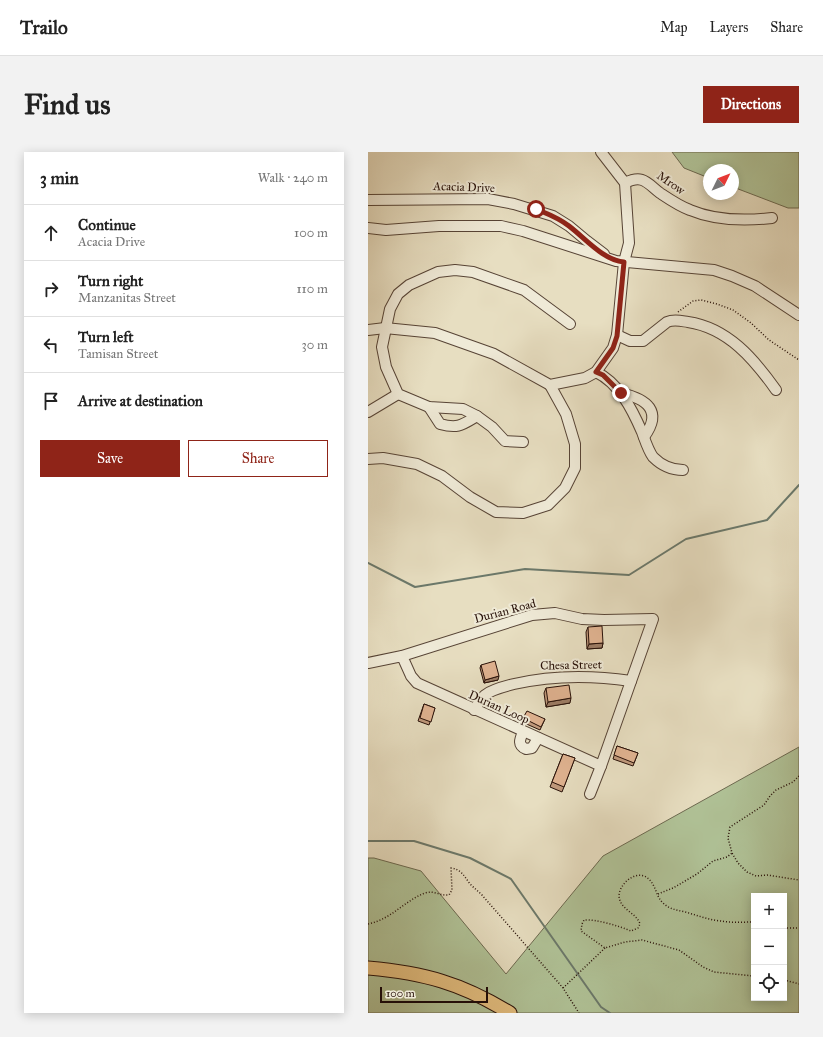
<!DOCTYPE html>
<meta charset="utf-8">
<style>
body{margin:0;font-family:"IM FELL Great Primer",serif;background:#f2f2f2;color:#222}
.controls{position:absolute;right:12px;bottom:12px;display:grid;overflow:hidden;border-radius:0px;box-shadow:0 2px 10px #0003}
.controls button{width:36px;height:36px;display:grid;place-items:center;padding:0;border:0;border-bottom:1px solid #e0e0e0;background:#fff;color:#222;font:20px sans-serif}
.compass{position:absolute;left:335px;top:12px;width:36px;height:36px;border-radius:50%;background:#fff;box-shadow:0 2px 10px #0003;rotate:47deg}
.scale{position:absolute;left:12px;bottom:10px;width:108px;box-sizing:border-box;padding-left:4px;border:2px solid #271008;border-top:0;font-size:11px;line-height:14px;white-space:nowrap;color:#271008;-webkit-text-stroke:3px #efead7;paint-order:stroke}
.stop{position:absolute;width:12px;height:12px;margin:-9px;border:3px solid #8f2418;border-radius:50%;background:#fff}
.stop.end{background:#8f2418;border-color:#fff;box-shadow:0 1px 4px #0008}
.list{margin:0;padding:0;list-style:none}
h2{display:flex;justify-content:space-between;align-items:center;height:52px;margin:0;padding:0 16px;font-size:17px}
h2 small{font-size:13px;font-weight:400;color:#767676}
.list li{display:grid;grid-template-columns:26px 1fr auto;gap:12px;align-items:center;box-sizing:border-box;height:56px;padding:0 16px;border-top:1px solid #e0e0e0}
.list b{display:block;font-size:15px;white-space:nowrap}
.list p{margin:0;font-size:13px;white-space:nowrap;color:#767676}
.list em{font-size:13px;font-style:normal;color:#767676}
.actions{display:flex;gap:8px;padding:12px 16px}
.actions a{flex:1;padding:9px 0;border:1px solid #8f2418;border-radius:0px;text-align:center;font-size:14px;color:#8f2418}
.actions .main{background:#8f2418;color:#fff}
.icon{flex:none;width:22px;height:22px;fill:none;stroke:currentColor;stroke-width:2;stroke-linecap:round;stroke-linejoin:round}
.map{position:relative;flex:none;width:431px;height:861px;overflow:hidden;border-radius:0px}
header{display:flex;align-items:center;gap:24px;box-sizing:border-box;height:56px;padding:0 20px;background:#fff;border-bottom:1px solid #e0e0e0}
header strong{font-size:19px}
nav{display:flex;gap:22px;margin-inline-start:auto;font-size:14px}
.intro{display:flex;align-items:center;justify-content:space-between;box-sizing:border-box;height:96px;padding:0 24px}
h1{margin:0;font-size:28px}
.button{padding:10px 18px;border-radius:0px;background:#8f2418;color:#fff;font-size:14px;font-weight:700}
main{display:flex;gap:24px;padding:0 24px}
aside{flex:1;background:#fff;border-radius:0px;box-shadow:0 2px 10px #0003}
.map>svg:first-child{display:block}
.green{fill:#b0c297;stroke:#6c6950;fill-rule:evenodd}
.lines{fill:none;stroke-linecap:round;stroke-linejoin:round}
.stream{stroke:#6b786a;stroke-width:2}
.minor-casing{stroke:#574436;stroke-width:12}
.major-casing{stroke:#271008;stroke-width:15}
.path{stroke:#271008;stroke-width:1.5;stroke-dasharray:1 2;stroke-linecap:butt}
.minor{stroke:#efead7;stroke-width:10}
.major{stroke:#e4bf80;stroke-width:13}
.wall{fill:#c19a7d;stroke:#271008}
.shaded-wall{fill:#9d7d66;stroke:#271008}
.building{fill:#e0b391;stroke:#271008}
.route{stroke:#8f2418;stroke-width:5}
.labels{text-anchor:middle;stroke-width:4;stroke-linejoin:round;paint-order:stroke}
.street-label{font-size:12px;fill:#271008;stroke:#efead7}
</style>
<header>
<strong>Trailo</strong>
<nav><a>Map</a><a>Layers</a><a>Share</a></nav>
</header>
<div class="intro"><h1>Find us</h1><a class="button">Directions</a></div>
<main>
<aside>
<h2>3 min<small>Walk · 240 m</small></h2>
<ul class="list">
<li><svg class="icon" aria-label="ahead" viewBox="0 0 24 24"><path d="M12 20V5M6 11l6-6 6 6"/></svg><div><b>Continue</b><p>Acacia Drive</p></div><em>100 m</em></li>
<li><svg class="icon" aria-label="right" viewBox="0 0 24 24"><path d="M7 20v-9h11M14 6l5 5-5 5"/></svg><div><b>Turn right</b><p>Manzanitas Street</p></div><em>110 m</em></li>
<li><svg class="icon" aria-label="left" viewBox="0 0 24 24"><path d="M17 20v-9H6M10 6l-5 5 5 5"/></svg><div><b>Turn left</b><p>Tamisan Street</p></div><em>30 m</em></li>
<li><svg class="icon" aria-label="arrive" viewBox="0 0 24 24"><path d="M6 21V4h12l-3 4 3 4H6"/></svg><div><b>Arrive at destination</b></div></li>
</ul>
<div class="actions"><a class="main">Save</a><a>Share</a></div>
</aside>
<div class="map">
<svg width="431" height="861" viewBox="0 0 431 861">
<rect width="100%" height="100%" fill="#e7dec1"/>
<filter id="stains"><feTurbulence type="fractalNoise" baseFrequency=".005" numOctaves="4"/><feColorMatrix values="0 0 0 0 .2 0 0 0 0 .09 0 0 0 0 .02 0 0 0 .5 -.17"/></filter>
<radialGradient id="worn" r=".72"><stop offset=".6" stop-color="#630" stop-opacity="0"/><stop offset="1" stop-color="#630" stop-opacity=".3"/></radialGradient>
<!-- green -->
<g class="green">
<path d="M 304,0 L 431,0 L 431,56 L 420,56 L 365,35 L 365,18 L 341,18 L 341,26 L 316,16 Z"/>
<path d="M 431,595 L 431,861 L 0,861 L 0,706 L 6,706 L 53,719 L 138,822 L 235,704 ZM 386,744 L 416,744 L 416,846 L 386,846 Z"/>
</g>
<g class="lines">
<!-- stream -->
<g class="stream">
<path d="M 0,411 L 47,435 L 157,417 L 261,423 L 318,387 L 399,368 L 431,333"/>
<path d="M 0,689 L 46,689 L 102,706 L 143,727 L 233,855 L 242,861"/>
</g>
<defs>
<g id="minor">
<path d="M 257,31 C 275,22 279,31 292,41 C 301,47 311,54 322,58 C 348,69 377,69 404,66"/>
<path d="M 0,48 L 120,47 L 146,52 L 185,64 L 201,74 L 219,89 L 236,102"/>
<path d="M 0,76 L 18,78 L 71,74 L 133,74 L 155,79 L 248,109 L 346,118 L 364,124 L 387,134 L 431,163"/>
<path d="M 0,178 L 17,176 L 67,181 L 126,202 L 182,233 L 217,226 L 228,220 L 245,196 L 249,183 L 256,110 L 261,91 L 257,31 L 233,0"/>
<path d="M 249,183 L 262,189 L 275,189 L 299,170 C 306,167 313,169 320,170 C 360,176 386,207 408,238"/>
<path d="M 228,220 C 251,231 264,257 274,280 C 277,288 280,298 285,305 C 293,313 304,318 315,318"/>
<path d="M 253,241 C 279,247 295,259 276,285"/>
<path d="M 61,255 L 72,272 C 90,277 94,273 109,264"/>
<path d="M 0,260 L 30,242"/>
<path d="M 155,290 L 137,289 L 124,275 L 109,264 L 95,257 L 61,255 L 30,242 L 18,215 L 14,195 L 22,157 L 30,142 L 41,133 L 70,120 L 87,118 L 105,120 L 156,138 L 202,172"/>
<path d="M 0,307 L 15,306 L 49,312 L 74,324 L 102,345 L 128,360 L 155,361 L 180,353 L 197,336 L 207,316 L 207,292 L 198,262 L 182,233"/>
<path d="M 0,511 L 34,504 L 164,463 L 187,461 L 214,467 L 236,468 L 285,467 L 233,614 L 49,531 L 43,524 L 34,504"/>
<path d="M 106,558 C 109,554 113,546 117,543 C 123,538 138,534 146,532 C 185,523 223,523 263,529"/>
<path d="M 155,580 C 152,587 149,593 158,597 L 164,596 L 170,586"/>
<path d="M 222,642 L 233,614"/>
</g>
<path id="major" d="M 0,816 C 56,821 93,831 142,861"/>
</defs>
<!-- minor casing -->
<use href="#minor" class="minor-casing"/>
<!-- major casing -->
<use href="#major" class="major-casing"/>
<!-- path -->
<g class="path">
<path d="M 310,160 L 325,149 L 333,148 L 349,152 L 365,158 L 383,171 L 401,188 L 431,208"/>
<path d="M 431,624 L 425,630 L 408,638 L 402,644 L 396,653 L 362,675 L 360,686 L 364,701 L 370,711 L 379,720 L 388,724 L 399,723 L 431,728"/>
<path d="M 290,742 L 305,736 L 329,722 L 345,709 L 359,705 L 364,701"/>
<path d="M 386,770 C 375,770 363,771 353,769 C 340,768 329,763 317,760 C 309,758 301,757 295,751 C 287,744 288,729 276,724 C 265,720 251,733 251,744 C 252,758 269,761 272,772 L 270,776 L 263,779 C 251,774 228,767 216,768 L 214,772 L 213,779 L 237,796 L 257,790 L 274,788 L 311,798 L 335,815 L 346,820 L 386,824"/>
<path d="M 0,772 C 24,767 36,749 57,741 C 66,738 72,744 81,743 L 84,738 L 83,716 C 93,717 97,725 102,732 C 106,736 110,739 114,743 L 195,836 L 211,861"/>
<path d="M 416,776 L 431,776"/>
<path d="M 416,828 L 431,832"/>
<path d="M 195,836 L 237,796"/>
</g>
<!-- minor -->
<use href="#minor" class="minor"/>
<!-- major -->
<use href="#major" class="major"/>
</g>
<!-- wall -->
<g class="wall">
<path d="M 220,475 L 235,491 L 234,496 L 219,497 L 218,480 Z"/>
<path d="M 113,513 L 130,528 L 116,531 L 112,516 Z"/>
<path d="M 178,536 L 202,551 L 178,555 L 176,541 Z"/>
<path d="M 56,552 L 67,556 L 61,573 L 50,569 Z"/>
<path d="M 155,566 L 177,567 L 172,578 L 154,570 Z"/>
<path d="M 249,594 L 270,601 L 265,614 L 245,607 Z"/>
<path d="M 195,602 L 207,606 L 194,640 L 182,635 Z"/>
</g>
<!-- shaded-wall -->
<g class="shaded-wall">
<path d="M 235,491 L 234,496 L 219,497 L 221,492 Z"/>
<path d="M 131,524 L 130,528 L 116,531 L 117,528 Z"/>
<path d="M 203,546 L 202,551 L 178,555 L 180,550 Z"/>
</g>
<!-- building -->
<g class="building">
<path d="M 234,474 L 235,491 L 221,492 L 220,475 Z"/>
<path d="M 127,509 L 131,524 L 117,528 L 113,513 Z"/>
<path d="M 201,533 L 203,546 L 180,550 L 178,536 Z"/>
<path d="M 56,552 L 67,556 L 63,570 L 52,566 Z"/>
<path d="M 159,559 L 177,567 L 173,575 L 155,566 Z"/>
<path d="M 249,594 L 270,601 L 266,611 L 246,603 Z"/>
<path d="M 195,602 L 207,606 L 196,635 L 184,630 Z"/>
</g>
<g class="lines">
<!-- route -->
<path class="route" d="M 168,57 C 180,62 191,66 201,74 C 218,87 235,108 256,110 L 249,184 L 245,196 L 228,220 L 235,223 L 253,241"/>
</g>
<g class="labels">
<!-- street labels -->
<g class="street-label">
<text transform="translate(303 31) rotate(35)" y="4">Mrow</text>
<text transform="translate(96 35) rotate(2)" y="4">Acacia Drive</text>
<text transform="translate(137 459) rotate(-15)" y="4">Durian Road</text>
<text transform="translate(203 513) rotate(-1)" y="4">Chesa Street</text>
<text transform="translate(131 555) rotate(24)" y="4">Durian Loop</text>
</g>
</g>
<rect width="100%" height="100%" filter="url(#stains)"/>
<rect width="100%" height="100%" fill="url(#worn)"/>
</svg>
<div class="controls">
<button>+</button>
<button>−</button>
<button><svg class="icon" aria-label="locate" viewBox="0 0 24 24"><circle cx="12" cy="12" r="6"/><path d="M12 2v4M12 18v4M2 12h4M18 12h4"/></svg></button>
</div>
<svg class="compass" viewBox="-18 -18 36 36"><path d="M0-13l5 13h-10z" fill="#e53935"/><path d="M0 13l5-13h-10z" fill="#767676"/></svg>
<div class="scale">100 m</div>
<div class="stop" style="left:168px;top:57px"></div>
<div class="stop end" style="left:253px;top:241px"></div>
</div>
</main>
